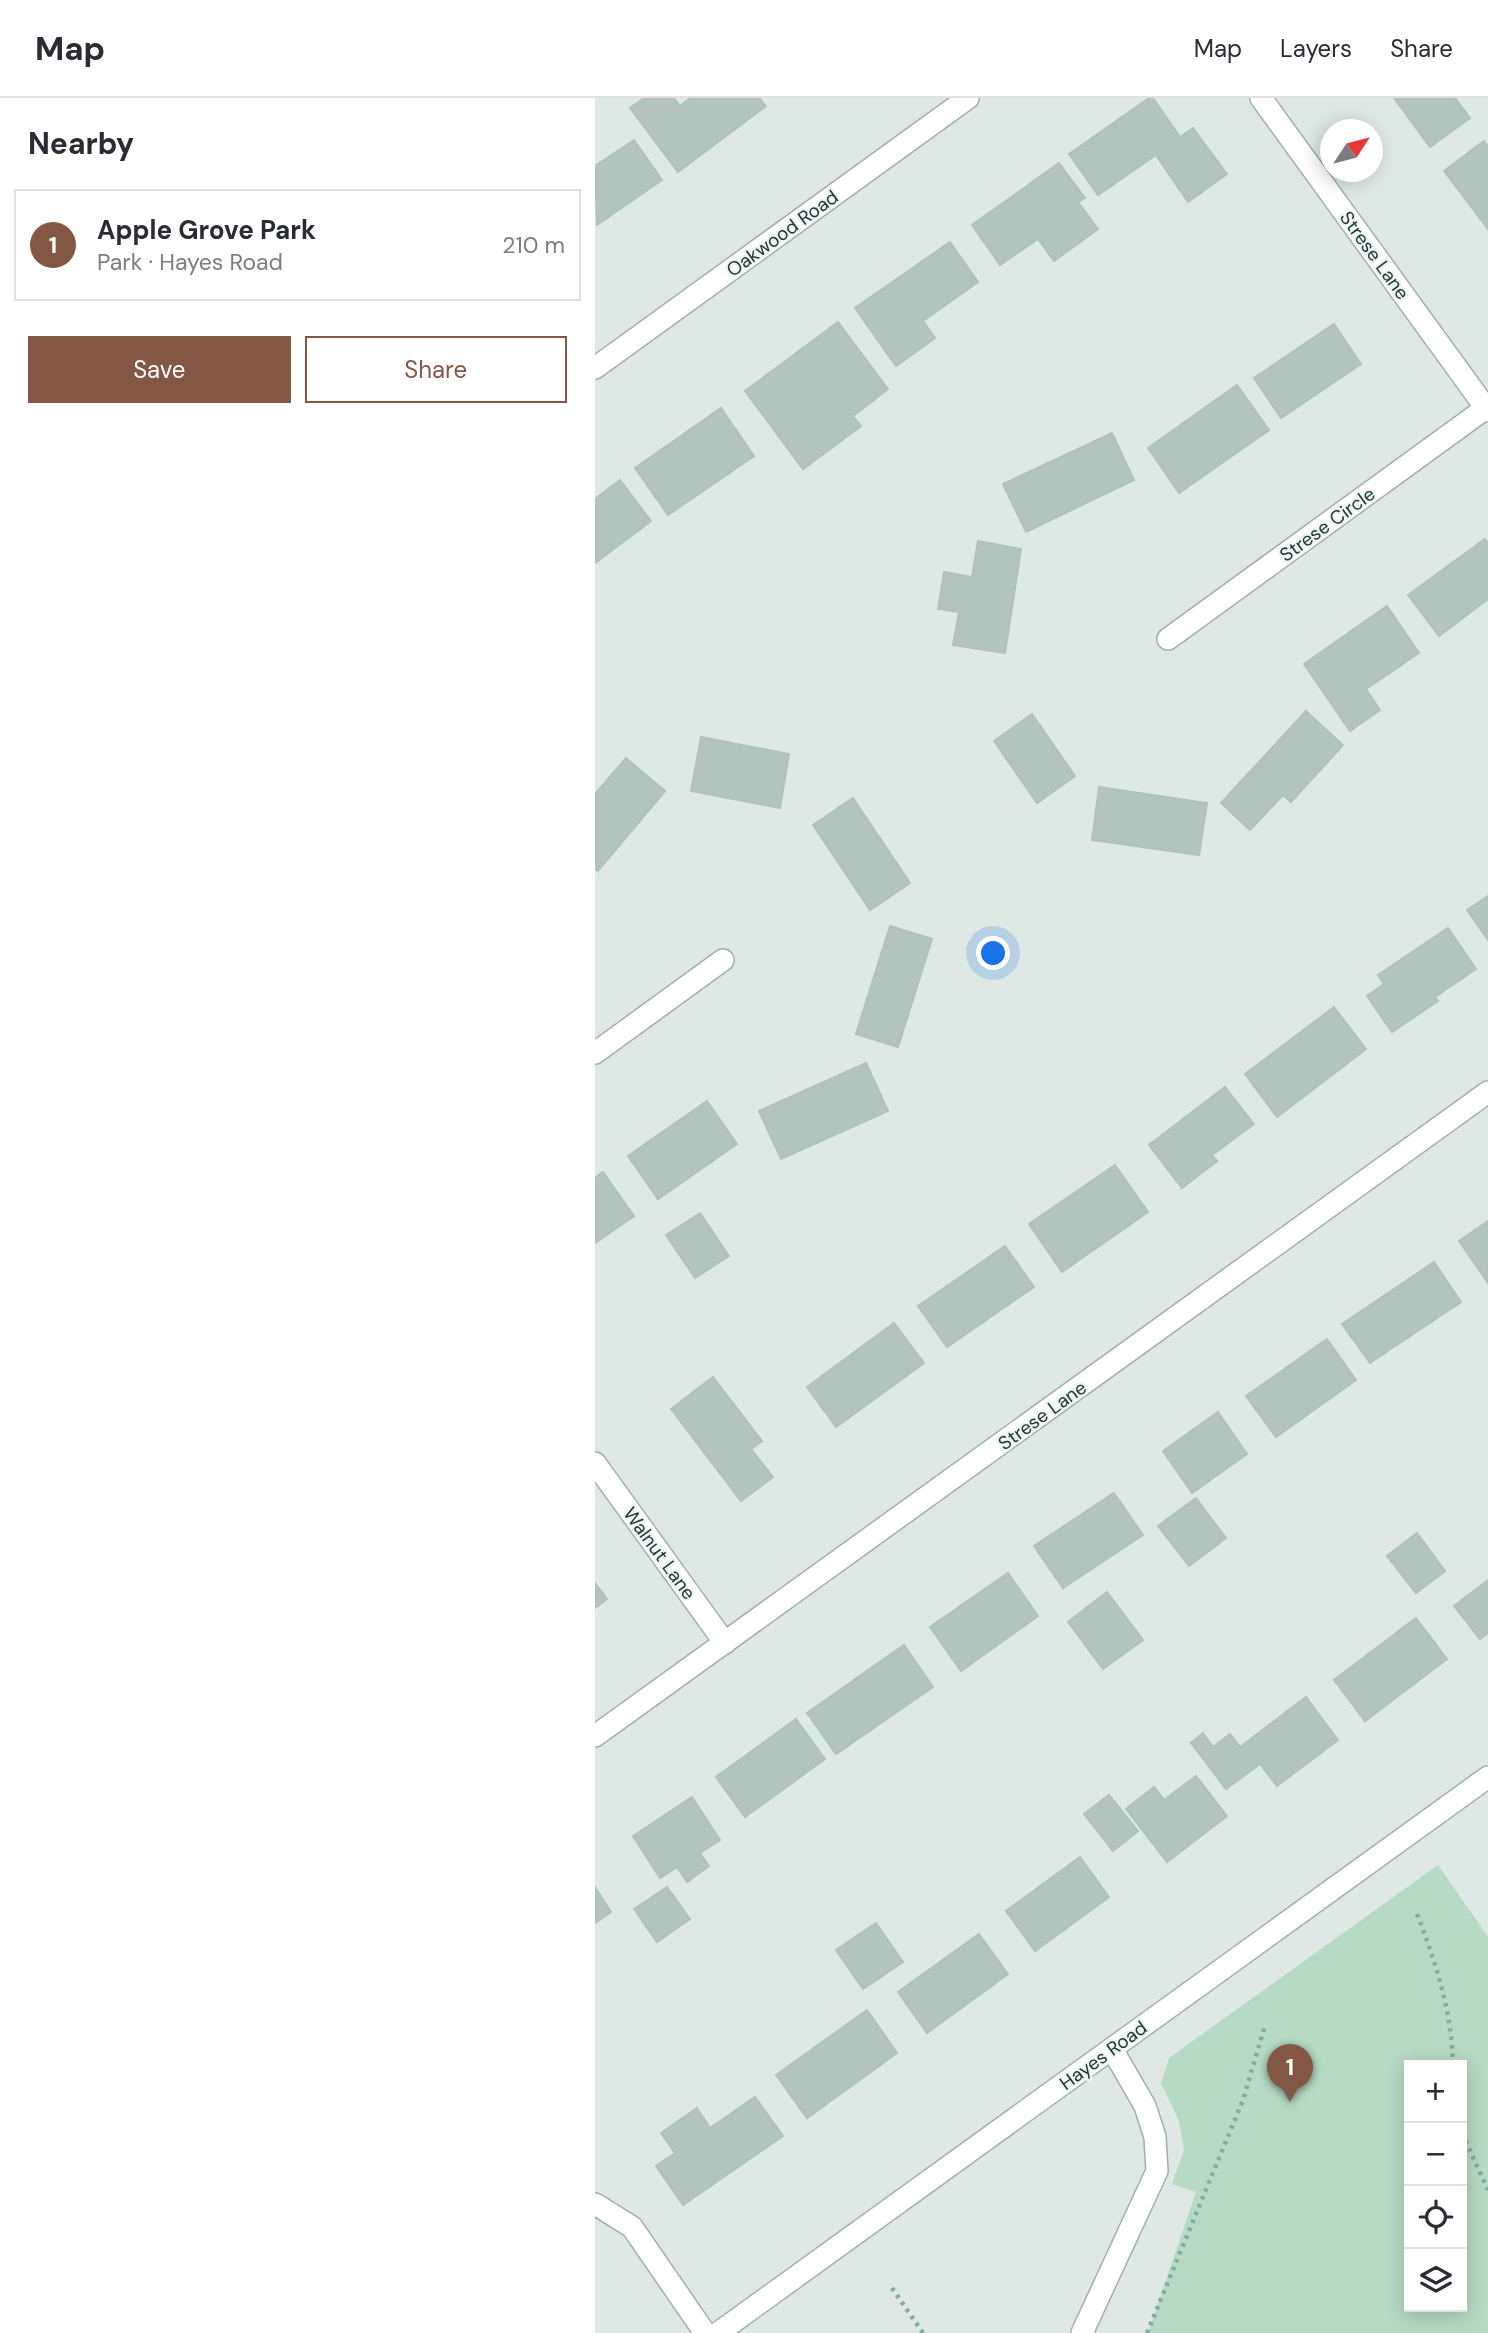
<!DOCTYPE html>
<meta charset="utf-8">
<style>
body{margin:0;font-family:"DM Sans",sans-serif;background:#f2f2f3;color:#2b2b33}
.controls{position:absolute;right:21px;bottom:21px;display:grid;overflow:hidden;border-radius:0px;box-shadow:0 4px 18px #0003}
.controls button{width:63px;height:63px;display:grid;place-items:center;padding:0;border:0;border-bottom:2px solid #e1e1e2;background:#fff;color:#2b2b33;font:35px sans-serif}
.compass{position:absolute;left:725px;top:21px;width:63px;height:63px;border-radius:50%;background:#fff;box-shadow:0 4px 18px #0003;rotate:54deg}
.you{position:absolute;left:399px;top:856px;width:24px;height:24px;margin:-18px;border:5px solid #fff;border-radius:50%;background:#1a73e8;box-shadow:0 0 0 10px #1a73e833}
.badge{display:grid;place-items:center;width:46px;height:46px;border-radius:50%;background:#835743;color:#fff;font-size:23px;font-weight:700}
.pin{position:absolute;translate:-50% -58px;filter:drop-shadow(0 2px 4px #0008)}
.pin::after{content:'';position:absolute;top:37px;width:24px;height:21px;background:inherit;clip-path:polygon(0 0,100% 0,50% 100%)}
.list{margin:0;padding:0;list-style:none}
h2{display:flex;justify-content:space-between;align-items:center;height:91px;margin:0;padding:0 28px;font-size:30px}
h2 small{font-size:23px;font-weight:400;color:#7c7c81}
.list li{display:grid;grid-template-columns:46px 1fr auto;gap:21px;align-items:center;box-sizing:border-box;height:112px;margin:0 14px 14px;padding:0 14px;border:2px solid #e1e1e2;border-radius:0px}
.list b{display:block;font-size:26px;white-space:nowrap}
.list p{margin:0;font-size:23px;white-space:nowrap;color:#7c7c81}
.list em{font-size:23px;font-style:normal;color:#7c7c81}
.actions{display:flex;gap:14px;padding:21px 28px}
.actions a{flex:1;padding:16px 0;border:2px solid #835743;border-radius:0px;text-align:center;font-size:24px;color:#835743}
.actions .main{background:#835743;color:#fff}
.icon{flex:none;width:38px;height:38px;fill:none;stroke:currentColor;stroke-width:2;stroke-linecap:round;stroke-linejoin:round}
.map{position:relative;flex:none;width:893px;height:2235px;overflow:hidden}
header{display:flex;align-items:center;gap:42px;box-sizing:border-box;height:98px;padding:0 35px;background:#fff;border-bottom:2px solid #e1e1e2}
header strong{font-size:33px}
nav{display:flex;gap:38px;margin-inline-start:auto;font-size:24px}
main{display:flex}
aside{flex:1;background:#fff}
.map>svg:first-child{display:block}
.green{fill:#b7dac4;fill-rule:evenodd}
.building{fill:#b3c4bf;stroke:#b0c2bd;stroke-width:2}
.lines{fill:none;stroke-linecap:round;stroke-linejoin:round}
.lane-casing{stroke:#a1b0ac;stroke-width:24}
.street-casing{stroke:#a1b0ac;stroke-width:24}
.secondary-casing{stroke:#9db4af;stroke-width:24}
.path{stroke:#7faca3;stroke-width:4.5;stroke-dasharray:3.5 5;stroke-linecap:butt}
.lane{stroke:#fff;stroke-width:21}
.street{stroke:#fff;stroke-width:21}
.secondary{stroke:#fff;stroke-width:21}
.labels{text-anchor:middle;stroke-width:5;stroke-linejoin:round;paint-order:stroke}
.street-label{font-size:19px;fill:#203834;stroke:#eef6f3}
</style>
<header>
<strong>Map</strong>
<nav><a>Map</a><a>Layers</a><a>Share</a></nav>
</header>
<main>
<aside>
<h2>Nearby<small></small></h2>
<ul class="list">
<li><span class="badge">1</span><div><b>Apple Grove Park</b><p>Park · Hayes Road</p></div><em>210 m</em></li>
</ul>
<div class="actions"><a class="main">Save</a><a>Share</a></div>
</aside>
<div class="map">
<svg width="893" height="2235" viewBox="0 0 893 2235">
<rect width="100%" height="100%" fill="#dee9e5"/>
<!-- green -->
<path class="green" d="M 843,1767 L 893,1839 L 893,2235 L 553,2235 L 601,2094 L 577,2086 L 589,2052 L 584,2023 L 566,1985 L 574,1960 ZM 814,1967 L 867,1967 L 867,2209 L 814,2209 Z"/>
<!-- building -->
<g class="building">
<path d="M 49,0 L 79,0 L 85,8 L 95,0 L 164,0 L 171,8 L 83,74 L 35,10 Z"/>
<path d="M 554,0 L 558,0 L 585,39 L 598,30 L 632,76 L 593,104 L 561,57 L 503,97 L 474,56 Z"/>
<path d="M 799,0 L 860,0 L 875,20 L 835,49 Z"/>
<path d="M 39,42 L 67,82 L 2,127 L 0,68 Z"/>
<path d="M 889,43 L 893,49 L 893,131 L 849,73 Z"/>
<path d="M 464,65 L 490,100 L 483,104 L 503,131 L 459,163 L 443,141 L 405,167 L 377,127 Z"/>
<path d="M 355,144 L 383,184 L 328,223 L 340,240 L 301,268 L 260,210 Z"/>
<path d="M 243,224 L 293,291 L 258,318 L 266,328 L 208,371 L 150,293 Z"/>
<path d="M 739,226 L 766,266 L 686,320 L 659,280 Z"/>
<path d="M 642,287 L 674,332 L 584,395 L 553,350 Z"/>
<path d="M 126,310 L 159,358 L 73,417 L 40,370 Z"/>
<path d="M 517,335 L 539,382 L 431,434 L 408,386 Z"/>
<path d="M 25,382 L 56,423 L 0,465 L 0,401 Z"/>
<path d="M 890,441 L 893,445 L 893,501 L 844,538 L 813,497 Z"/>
<path d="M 383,443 L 426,451 L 410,555 L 358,547 L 364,514 L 343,511 L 349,474 L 377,479 Z"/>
<path d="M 792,508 L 824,555 L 771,591 L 785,612 L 755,633 L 709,566 Z"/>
<path d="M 711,613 L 748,647 L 696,704 L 688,697 L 655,732 L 626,705 Z"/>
<path d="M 437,616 L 480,678 L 442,705 L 399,643 Z"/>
<path d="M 106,639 L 194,656 L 185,710 L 96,693 Z"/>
<path d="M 31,660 L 70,693 L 3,773 L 0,771 L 0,696 Z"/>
<path d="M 504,689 L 612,705 L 604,757 L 497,742 Z"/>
<path d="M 258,700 L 315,785 L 275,812 L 218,727 Z"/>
<path d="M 893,798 L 893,842 L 872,812 Z"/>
<path d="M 295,828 L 337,841 L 303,949 L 261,936 Z"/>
<path d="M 853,830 L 881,871 L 840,899 L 843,903 L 797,934 L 772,898 L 789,886 L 783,877 Z"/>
<path d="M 739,909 L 771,951 L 682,1019 L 650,976 Z"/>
<path d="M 271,965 L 293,1013 L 186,1061 L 164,1013 Z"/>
<path d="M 630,989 L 659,1026 L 617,1057 L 622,1063 L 587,1090 L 554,1047 Z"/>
<path d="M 112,1003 L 142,1046 L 63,1101 L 33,1058 Z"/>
<path d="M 520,1067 L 553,1114 L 467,1174 L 434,1126 Z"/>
<path d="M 8,1074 L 39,1118 L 0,1145 L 0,1080 Z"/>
<path d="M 105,1115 L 134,1158 L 100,1180 L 71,1137 Z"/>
<path d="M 893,1123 L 893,1185 L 864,1143 Z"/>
<path d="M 410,1148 L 439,1189 L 352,1249 L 323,1208 Z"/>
<path d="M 839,1164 L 866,1204 L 775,1265 L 747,1226 Z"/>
<path d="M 299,1225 L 329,1265 L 241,1329 L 212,1289 Z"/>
<path d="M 732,1241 L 761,1282 L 681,1339 L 651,1298 Z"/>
<path d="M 118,1279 L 167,1343 L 156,1351 L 178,1379 L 146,1403 L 76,1311 Z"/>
<path d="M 623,1314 L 652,1356 L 597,1395 L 568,1353 Z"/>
<path d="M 519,1395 L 548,1437 L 468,1490 L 439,1448 Z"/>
<path d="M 601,1400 L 631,1440 L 594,1468 L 563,1428 Z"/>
<path d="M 822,1435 L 850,1473 L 821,1495 L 792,1458 Z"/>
<path d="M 413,1475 L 443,1518 L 366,1573 L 335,1529 Z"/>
<path d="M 893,1482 L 893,1535 L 885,1541 L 859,1508 Z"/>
<path d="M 0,1485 L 12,1501 L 0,1510 Z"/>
<path d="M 512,1494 L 548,1542 L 508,1571 L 473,1524 Z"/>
<path d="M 821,1520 L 852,1561 L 770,1623 L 739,1582 Z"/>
<path d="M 309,1547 L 338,1589 L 241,1656 L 212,1615 Z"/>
<path d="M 711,1599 L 743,1642 L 682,1688 L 665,1666 L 631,1691 L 596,1645 L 608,1635 L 618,1649 L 635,1636 L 645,1649 Z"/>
<path d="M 201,1621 L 230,1661 L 150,1719 L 121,1679 Z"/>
<path d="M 601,1678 L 632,1718 L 572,1764 L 531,1711 L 559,1689 L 569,1702 Z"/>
<path d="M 514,1697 L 543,1733 L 518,1753 L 489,1716 Z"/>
<path d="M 97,1699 L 125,1742 L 105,1755 L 114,1768 L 92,1784 L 82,1769 L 65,1780 L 38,1738 Z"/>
<path d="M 485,1759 L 514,1799 L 440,1853 L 411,1813 Z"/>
<path d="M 0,1789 L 16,1814 L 0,1825 Z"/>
<path d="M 72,1789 L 95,1821 L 62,1844 L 39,1811 Z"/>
<path d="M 281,1825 L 308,1864 L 268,1891 L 241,1852 Z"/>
<path d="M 384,1836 L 413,1876 L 332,1935 L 303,1894 Z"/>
<path d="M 272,1912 L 302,1955 L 212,2020 L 181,1977 Z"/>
<path d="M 160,1999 L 188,2038 L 88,2107 L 61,2068 L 80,2055 L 66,2035 L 102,2010 L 115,2030 Z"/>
</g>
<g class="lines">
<defs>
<path id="lane" d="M 487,2235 L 562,2073 L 560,2039 L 550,2008 L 517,1951"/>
<g id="street">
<path d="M 666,0 L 893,313"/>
<path d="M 0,270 L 373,0"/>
<path d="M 573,541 L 891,310"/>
<path d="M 0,955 L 128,862"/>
<path d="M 0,1365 L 130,1545"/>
<path d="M 0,1638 L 893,994"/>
<path d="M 0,2106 L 37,2129 L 110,2235"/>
</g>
<path id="secondary" d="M 123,2235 L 893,1679"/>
</defs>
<!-- lane casing -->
<use href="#lane" class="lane-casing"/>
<!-- street casing -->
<use href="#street" class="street-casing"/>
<!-- secondary casing -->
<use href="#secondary" class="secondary-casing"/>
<!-- path -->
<g class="path">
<path d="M 822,1816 C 841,1865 857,1914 858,1967"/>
<path d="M 867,2035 L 893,2092"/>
<path d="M 297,2190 L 328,2235"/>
<path d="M 552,2235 L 648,2002 L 670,1927"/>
</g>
<!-- lane -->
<use href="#lane" class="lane"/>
<!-- street -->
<use href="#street" class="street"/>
<!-- secondary -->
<use href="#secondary" class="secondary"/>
</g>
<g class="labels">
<!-- street labels -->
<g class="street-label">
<text transform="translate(187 135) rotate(-36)" y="7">Oakwood Road</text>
<text transform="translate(780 157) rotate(54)" y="7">Strese Lane</text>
<text transform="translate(732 426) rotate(-36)" y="7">Strese Circle</text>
<text transform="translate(447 1317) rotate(-36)" y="7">Strese Lane</text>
<text transform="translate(65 1455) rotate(54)" y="7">Walnut Lane</text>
<text transform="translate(508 1957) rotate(-36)" y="7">Hayes Road</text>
</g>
</g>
</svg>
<div class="controls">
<button>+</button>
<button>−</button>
<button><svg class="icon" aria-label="locate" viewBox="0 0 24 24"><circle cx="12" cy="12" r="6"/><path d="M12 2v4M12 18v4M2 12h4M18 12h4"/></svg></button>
<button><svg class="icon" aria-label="layers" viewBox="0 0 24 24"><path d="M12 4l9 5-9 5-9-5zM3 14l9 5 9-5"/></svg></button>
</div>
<svg class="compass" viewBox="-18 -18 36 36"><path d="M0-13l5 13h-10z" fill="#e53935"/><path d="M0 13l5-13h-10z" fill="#7c7c81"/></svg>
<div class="you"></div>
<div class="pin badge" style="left:695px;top:2004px">1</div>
</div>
</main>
